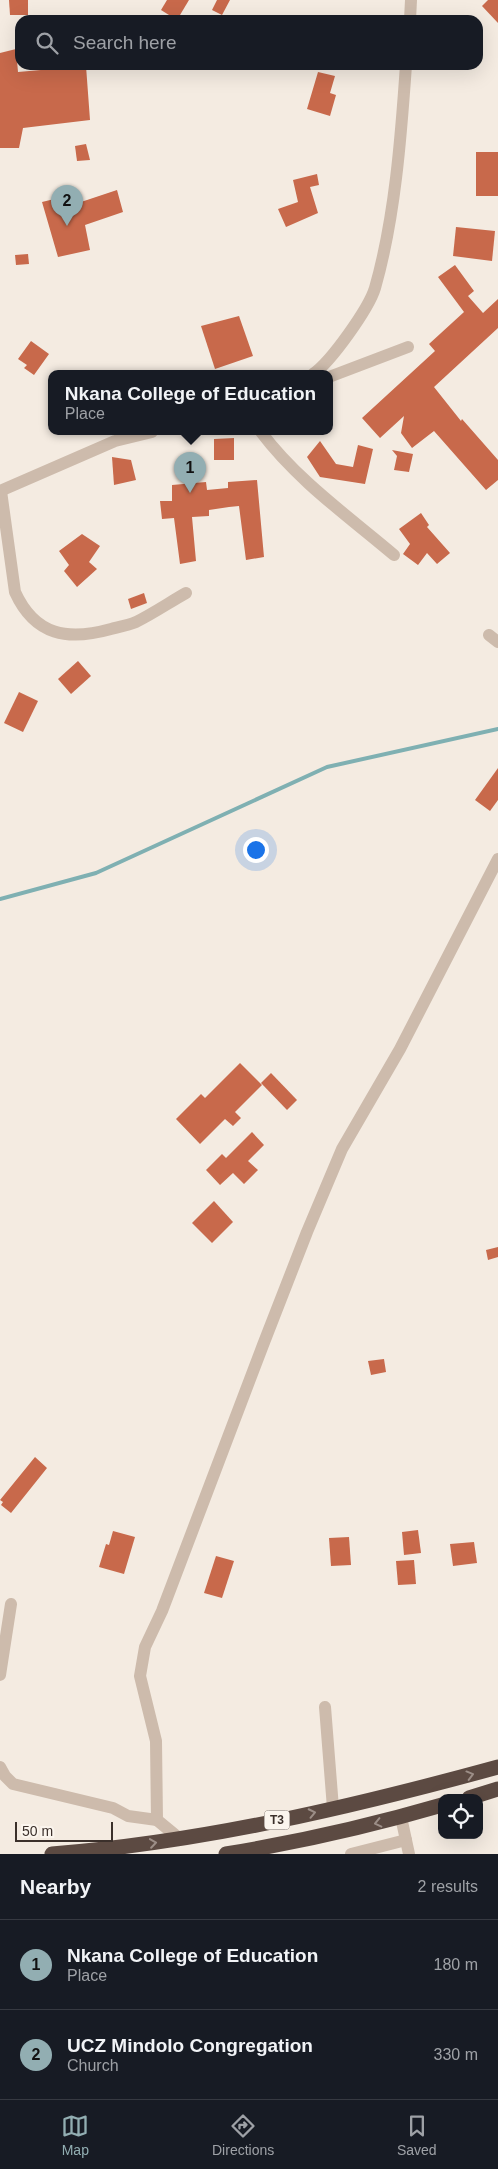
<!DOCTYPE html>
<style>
body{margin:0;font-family:Helvetica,sans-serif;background:#20242c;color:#f1f3f6}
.controls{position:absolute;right:15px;bottom:15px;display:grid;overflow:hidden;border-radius:10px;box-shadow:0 5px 20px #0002}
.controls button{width:45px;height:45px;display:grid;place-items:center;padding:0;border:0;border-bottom:1px solid #363941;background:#171b24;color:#f1f3f6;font:25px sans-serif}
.scale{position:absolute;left:15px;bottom:12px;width:98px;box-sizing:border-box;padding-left:5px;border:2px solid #3b302b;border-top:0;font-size:14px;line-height:18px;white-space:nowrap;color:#3b302b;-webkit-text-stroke:4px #fbf5ee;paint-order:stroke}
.you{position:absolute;left:255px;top:849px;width:18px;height:18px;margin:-12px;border:4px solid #fff;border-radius:50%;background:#1a73e8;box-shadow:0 0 0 8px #1a73e833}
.badge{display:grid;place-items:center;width:32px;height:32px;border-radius:50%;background:#92aeb2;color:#111;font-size:16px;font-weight:700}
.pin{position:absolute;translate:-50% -41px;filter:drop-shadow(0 1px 2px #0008)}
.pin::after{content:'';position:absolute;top:26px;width:18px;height:15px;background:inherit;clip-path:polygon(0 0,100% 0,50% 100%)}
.popup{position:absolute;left:48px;top:370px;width:285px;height:65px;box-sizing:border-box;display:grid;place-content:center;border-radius:10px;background:#171b24;filter:drop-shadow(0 1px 4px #0005);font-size:16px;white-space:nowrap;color:#9ea1a6}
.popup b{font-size:19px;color:#f1f3f6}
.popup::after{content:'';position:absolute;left:50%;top:100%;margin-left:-10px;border:10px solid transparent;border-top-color:#171b24}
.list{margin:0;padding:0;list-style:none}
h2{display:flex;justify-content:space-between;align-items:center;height:65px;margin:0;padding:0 20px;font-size:21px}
h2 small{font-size:16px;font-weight:400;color:#9ea1a6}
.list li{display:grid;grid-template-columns:32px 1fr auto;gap:15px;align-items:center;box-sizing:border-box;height:90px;padding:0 20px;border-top:1px solid #363941}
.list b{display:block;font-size:19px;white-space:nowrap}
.list p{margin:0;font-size:16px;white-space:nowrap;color:#9ea1a6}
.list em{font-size:16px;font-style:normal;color:#9ea1a6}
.icon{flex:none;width:28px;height:28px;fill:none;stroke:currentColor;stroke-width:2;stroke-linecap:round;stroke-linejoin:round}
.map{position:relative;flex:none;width:498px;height:1854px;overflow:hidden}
.search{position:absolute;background:#171b24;box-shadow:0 5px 20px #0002;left:15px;right:15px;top:15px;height:55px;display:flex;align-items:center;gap:12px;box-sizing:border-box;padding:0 18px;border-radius:15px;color:#9ea1a6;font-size:19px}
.sheet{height:245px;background:#171b24}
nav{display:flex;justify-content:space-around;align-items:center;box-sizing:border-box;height:70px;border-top:1px solid #363941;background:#171b24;font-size:14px;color:#9ea1a6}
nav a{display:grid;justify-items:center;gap:2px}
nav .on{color:#92aeb2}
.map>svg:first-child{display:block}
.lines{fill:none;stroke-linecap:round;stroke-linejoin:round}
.stream{stroke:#7fb0b2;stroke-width:4}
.building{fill:#c8694b}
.minor{stroke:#cdbbac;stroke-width:12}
.highway{stroke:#5c4a42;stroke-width:15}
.oneway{stroke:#9c8e87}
.labels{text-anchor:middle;stroke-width:4;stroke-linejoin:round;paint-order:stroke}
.shield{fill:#fbf5ee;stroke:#756b66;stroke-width:1}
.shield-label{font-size:12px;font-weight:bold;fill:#3b302b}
</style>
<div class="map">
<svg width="498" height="1854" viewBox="0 0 498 1854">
<rect width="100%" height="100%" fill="#f4ebe1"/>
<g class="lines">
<!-- stream -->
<path class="stream" d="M 0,899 L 96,873 L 327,767 L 498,729"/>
</g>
<!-- building -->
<g class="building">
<path d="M 9,0 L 28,0 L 28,15 L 10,15 Z"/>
<path d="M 167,0 L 189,0 L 177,20 L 161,10 Z"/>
<path d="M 217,0 L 230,0 L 222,15 L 212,10 Z"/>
<path d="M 488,0 L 498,0 L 498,23 L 482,6 Z"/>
<path d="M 16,49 L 18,72 L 86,66 L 90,120 L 23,128 L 19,148 L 0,148 L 0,53 Z"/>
<path d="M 318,72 L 335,76 L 330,93 L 336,95 L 330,116 L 307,109 Z"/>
<path d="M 86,144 L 90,160 L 77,161 L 75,146 Z"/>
<rect x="476" y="152" width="22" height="44"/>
<path d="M 317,174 L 319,185 L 310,187 L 318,213 L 286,227 L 278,209 L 298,202 L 293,180 Z"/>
<path d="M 117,190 L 123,212 L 85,225 L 90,250 L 58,257 L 42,202 L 79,193 L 81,202 Z"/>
<path d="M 456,227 L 495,231 L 492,261 L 453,256 Z"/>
<path d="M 28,254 L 29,264 L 16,265 L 15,255 Z"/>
<path d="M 455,265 L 474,291 L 468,296 L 483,313 L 498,299 L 498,328 L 434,387 L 461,421 L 462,419 L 498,460 L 498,480 L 486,490 L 434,431 L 412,448 L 401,433 L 404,416 L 380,438 L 362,418 L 435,351 L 429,344 L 464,312 L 438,277 Z"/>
<path d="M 239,316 L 253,356 L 215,369 L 201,326 Z"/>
<path d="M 31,341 L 49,354 L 34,375 L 24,368 L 27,365 L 18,359 Z"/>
<path d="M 234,438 L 234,460 L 214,460 L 214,439 Z"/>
<path d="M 320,441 L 336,464 L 353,467 L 358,445 L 373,449 L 365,484 L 320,477 L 307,457 Z"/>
<path d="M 392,450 L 413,454 L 409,472 L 394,470 L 397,456 Z"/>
<path d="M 112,457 L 131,460 L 136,480 L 114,485 Z"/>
<path d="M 257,480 L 264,557 L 246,560 L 239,506 L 229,507 L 209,510 L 209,516 L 192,517 L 196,561 L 180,564 L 174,518 L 162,519 L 160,501 L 172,501 L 172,485 L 206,482 L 207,490 L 228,488 L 228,482 Z"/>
<path d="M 421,513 L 429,525 L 427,527 L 450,553 L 437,564 L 427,553 L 418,565 L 403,554 L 410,544 L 399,529 Z"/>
<path d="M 82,534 L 100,546 L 89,562 L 97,569 L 77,587 L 64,571 L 69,565 L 59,551 Z"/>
<path d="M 144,593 L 147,603 L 131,609 L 128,599 Z"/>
<path d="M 78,661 L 91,676 L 71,694 L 58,679 Z"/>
<path d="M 19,692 L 38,701 L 23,732 L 4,723 Z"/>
<path d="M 498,768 L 498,800 L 490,811 L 475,800 Z"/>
<path d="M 240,1063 L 262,1085 L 235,1112 L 241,1118 L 233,1126 L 225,1119 L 200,1144 L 176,1119 L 201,1094 L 205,1098 Z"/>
<path d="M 271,1073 L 297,1100 L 287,1110 L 261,1083 Z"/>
<path d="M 252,1132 L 264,1145 L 248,1161 L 258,1170 L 244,1184 L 233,1173 L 220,1185 L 206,1170 L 222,1154 L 226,1158 Z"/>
<path d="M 214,1201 L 233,1222 L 212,1243 L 192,1223 Z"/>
<path d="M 498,1247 L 498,1257 L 488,1260 L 486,1250 Z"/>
<path d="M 384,1359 L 386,1372 L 371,1375 L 368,1361 Z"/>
<path d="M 35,1457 L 47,1468 L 11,1513 L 1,1505 L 3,1502 L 0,1500 Z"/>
<path d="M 418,1530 L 421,1553 L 404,1555 L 402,1532 Z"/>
<path d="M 113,1531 L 135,1537 L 124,1574 L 99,1567 L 106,1544 L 109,1545 Z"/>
<path d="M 349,1537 L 351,1565 L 331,1566 L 329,1538 Z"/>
<path d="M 474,1542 L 477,1563 L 453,1566 L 450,1544 Z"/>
<path d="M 216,1556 L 234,1561 L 222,1598 L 204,1593 Z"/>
<path d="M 414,1560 L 416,1584 L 398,1585 L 396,1561 Z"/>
</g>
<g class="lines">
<!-- minor -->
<g class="minor">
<path d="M 410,20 L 411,0"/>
<path d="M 313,374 C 331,362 369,308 375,288 C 395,218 401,137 406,65"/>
<path d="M 329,377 L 408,347"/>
<path d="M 261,432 C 297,480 348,516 394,555"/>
<path d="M 0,491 L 115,441 L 152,432"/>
<path d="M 1,491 L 15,592 C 35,636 68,641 111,629 C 119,627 129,625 136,622 C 154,613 170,602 186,593"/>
<path d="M 489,635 L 498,642"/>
<path d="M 0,1675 L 11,1604"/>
<path d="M 325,1707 L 333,1808"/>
<path d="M 0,1767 L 5,1776 L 13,1784 L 113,1808 L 128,1816 L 157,1820"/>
<path d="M 401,1817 L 409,1854"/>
<path d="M 180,1839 L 157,1820 L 156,1741 L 140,1676 L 145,1647 L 162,1611 L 263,1345 L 307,1232 L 342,1149 L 400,1049 L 498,859"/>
<path d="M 351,1854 L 406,1840"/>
</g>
<!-- highway -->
<g class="highway">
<path d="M 469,1798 L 498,1789"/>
<path d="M 52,1854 C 203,1842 352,1807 498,1767"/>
<path d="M 226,1854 C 299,1842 370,1826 442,1805"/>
</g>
</g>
<!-- one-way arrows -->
<defs><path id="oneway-chevron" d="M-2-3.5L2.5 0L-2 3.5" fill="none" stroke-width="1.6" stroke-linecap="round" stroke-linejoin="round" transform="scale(1.25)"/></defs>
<g class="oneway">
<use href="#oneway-chevron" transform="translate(470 1775) rotate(-15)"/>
<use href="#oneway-chevron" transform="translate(312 1813) rotate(-12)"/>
<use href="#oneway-chevron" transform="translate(378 1823) rotate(167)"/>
<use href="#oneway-chevron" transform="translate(153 1843) rotate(-8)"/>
</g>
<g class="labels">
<!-- shield labels -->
<rect class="shield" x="264.5" y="1810.5" width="25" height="19" rx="4"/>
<g class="shield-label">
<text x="277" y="1824">T3</text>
</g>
</g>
</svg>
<div class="controls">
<button><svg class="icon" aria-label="locate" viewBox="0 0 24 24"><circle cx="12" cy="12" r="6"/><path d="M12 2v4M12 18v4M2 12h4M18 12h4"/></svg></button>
</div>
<div class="scale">50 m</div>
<div class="you"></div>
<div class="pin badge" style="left:190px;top:493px">1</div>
<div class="popup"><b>Nkana College of Education</b>Place</div>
<div class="pin badge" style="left:67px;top:226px">2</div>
<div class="search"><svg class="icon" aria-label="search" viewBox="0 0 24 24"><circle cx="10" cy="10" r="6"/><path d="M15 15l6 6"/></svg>Search here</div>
</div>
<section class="sheet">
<h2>Nearby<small>2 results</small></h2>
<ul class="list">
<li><span class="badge">1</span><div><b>Nkana College of Education</b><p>Place</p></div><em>180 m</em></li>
<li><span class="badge">2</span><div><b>UCZ Mindolo Congregation</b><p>Church</p></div><em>330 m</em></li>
</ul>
</section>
<nav>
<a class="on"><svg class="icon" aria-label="map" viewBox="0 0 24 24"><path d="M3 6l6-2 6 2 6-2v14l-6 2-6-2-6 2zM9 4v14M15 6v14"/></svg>Map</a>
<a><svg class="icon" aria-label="directions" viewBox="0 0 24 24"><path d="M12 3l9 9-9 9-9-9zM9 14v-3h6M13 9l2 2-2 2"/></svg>Directions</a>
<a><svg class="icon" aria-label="saved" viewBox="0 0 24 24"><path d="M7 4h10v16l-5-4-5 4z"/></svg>Saved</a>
</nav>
